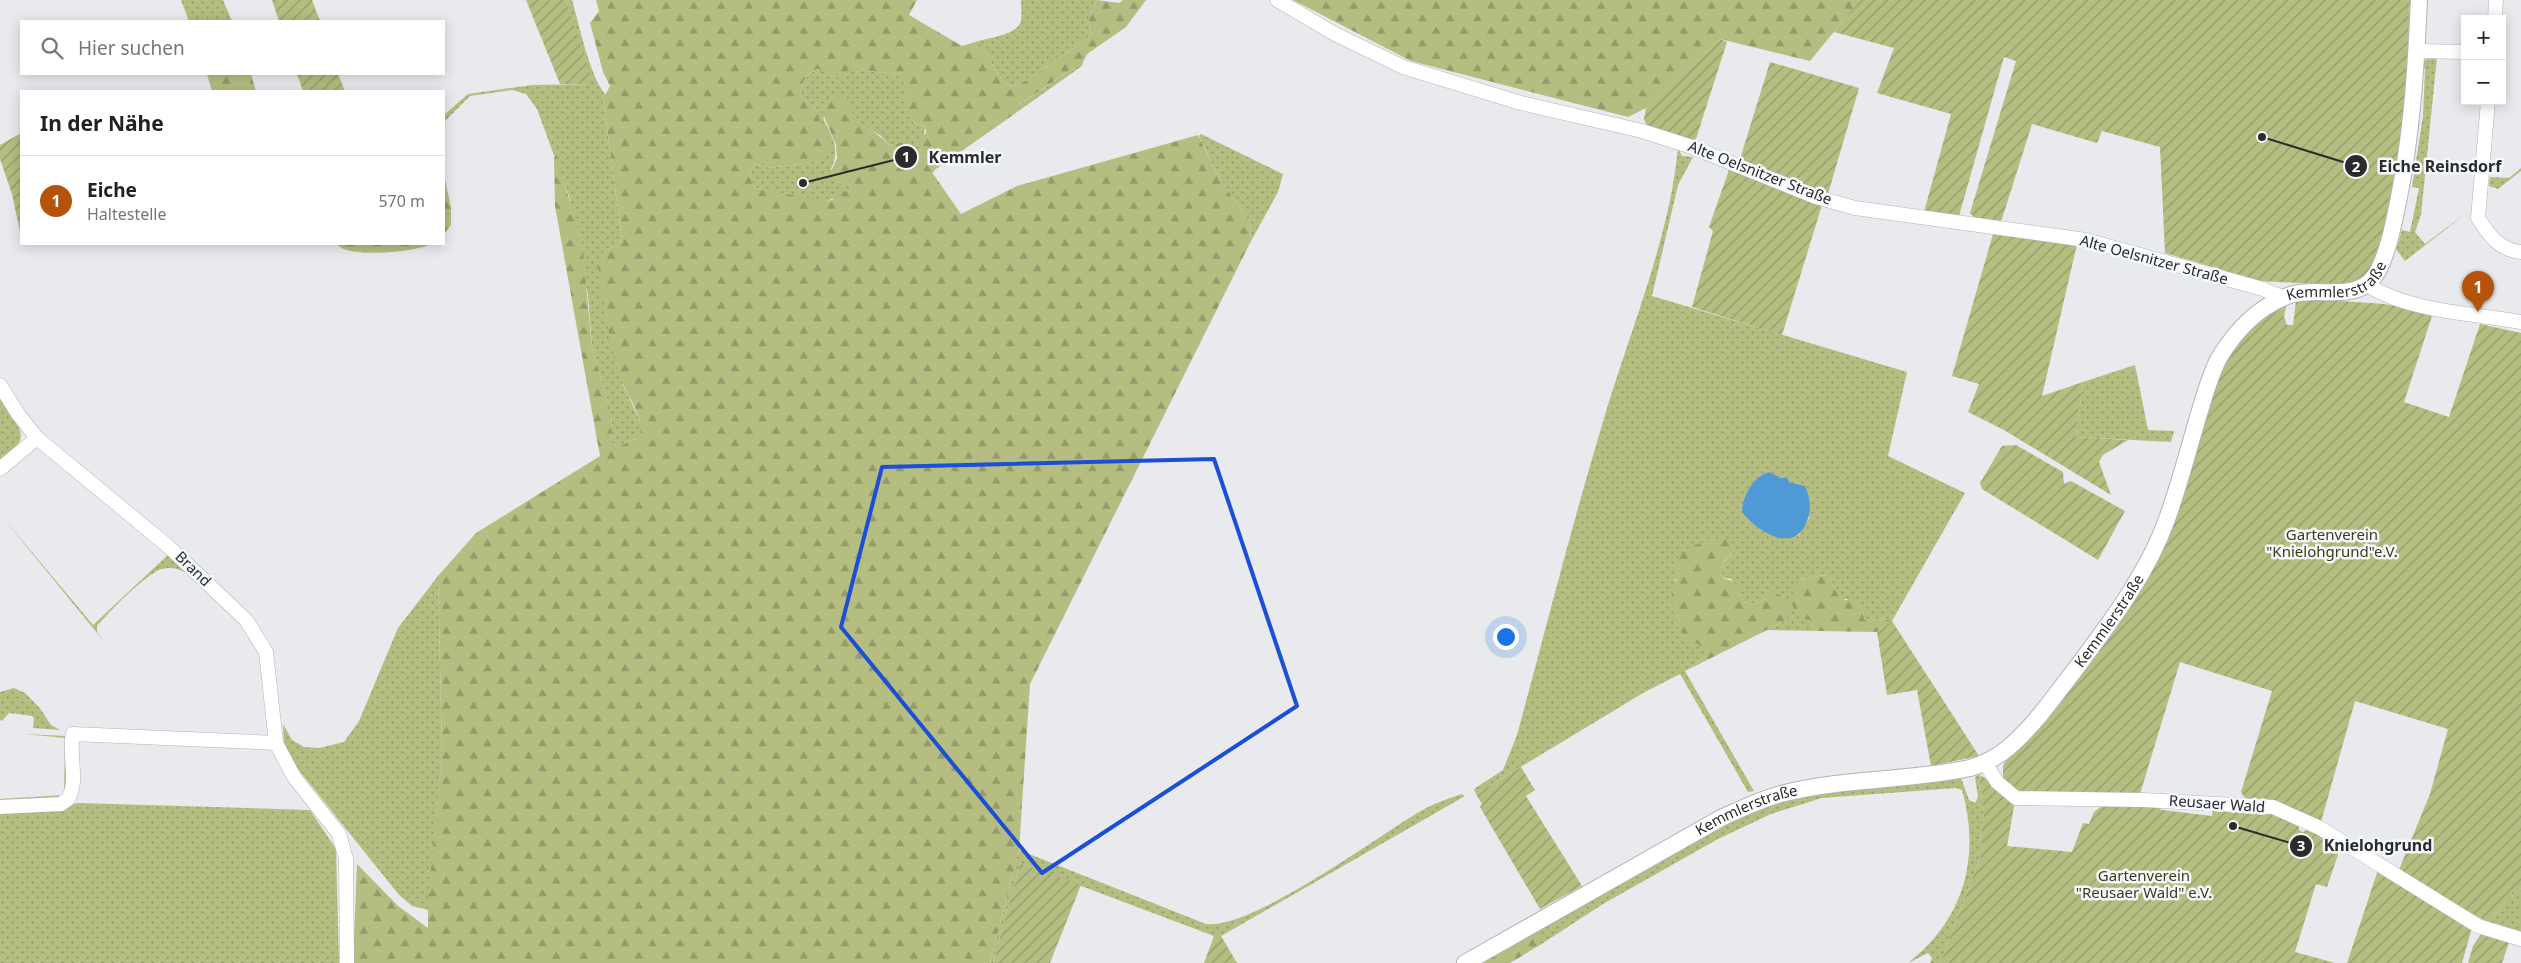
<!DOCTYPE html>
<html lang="de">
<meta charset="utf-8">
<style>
body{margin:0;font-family:"Noto Sans",sans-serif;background:#f6f6f6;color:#222}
.controls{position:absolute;right:15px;top:15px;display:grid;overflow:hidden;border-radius:0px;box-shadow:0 2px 12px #0003}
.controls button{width:45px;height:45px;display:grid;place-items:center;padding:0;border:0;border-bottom:1px solid #e0e0e0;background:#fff;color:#222;font:25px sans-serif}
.you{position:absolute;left:1505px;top:636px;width:18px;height:18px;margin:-12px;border:4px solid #fff;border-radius:50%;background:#1a73e8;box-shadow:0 0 0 8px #1a73e833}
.badge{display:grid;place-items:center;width:32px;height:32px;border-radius:50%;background:#b45309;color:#fff;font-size:16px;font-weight:700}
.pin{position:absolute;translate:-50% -41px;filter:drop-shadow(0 1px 2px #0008)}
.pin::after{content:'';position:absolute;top:26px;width:18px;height:15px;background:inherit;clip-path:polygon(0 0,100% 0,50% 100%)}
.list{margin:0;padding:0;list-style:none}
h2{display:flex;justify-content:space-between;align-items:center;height:65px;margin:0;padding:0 20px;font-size:21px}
h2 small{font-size:16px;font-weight:400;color:#767676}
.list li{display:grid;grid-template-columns:32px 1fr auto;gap:15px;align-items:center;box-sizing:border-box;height:90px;padding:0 20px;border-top:1px solid #e0e0e0}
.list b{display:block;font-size:19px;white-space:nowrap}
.list p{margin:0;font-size:16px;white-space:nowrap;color:#767676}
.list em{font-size:16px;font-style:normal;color:#767676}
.icon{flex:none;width:28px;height:28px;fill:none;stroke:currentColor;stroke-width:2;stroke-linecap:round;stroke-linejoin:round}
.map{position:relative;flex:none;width:2521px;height:963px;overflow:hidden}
.search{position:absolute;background:#fff;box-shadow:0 2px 12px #0003;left:20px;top:20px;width:425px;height:55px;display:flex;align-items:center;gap:12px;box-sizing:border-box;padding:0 18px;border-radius:0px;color:#767676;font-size:19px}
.panel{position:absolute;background:#fff;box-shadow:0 2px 12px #0003;left:20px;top:90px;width:425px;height:155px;border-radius:0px}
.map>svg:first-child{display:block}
.grass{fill:url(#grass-dots);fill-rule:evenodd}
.forest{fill:url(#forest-firs)}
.garden{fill:url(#garden-furrows)}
.water{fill:#4f99d4}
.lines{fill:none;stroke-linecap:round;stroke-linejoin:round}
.minor-casing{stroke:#b1b4b7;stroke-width:15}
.tertiary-casing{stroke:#b1b4b7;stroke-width:18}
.minor{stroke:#fff;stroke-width:14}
.tertiary{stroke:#fff;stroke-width:16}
.marked{fill:none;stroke:#1d4ed8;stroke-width:4;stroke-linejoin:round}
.labels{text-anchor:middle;stroke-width:5;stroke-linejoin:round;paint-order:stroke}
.street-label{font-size:15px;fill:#2a2b2d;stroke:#f5f8fc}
.park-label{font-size:15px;fill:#3a3d17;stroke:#f5f8fc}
.leader{fill:none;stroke:#2a2b2d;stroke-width:2}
.callout-dot{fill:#2a2b2d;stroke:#f5f8fc;stroke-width:2}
.mark-label{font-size:15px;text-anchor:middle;font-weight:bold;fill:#fff}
.callout-label{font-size:16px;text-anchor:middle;font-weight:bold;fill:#2a2b2d;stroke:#f5f8fc;stroke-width:5;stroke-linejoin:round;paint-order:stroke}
</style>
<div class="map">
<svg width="2521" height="963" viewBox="0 0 2521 963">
<defs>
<pattern id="grass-dots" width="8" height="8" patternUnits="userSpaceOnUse" patternTransform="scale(1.25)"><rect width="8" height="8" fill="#b6bd80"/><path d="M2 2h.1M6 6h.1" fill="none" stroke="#949a69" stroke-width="1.8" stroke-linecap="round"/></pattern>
<pattern id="forest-firs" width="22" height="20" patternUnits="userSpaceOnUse" patternTransform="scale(1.25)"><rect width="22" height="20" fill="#b6bd80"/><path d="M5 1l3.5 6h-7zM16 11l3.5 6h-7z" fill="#949a69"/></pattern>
<pattern id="garden-furrows" width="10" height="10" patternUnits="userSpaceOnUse" patternTransform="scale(1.25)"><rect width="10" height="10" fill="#b6bd80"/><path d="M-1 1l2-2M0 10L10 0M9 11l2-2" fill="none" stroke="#949a69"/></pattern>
</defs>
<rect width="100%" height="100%" fill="#e8eaee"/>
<!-- grass -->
<g class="grass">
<path d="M 181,0 L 223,0 L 232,21 L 189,21 Z"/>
<path d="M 566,0 L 572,0 C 579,24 590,78 606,95 L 603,99 L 622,239 L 618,246 L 606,249 L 623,385 L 638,416 L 642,428 L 640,436 L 618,447 L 612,443 L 611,412 L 592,348 L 588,296 L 569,196 L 537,109 L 526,94 L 512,90 L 470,96 L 444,122 L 444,115 L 468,94 L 532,85 L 592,84 Z"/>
<path d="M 1021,0 L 1097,0 L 1088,20 L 1091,34 L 1087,39 L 1022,83 L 1012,87 L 1002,80 L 978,41 C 989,38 1017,35 1021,21 C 1022,15 1021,6 1021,0 Z"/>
<path d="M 2430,57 L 2437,57 L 2421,215 L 2415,232 L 2425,244 L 2473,208 L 2405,261 L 2396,249 L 2402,230 L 2410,232 L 2419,188 L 2412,187 L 2423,116 L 2425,69 L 2422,68 L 2424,61 Z"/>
<path d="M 1083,62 L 1082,66 L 1020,110 L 1019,105 Z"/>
<path d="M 850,65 L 866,71 L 900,74 L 903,78 L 913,122 L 926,127 L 919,149 L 936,169 L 931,174 L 922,158 L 903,142 L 889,145 L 881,136 L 860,123 L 847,107 L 823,118 C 832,137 841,148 831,169 L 837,182 L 851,185 L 849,192 L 824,202 L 755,188 C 749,178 748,173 755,163 L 770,168 L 820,161 L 818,116 L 815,108 L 800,95 C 803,81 805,74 819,69 L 834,77 Z"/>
<path d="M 1201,134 L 1283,174 L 1278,192 L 1250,243 L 1251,224 L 1218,176 L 1199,136 Z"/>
<path d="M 1678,148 L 1682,156 L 1693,157 L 1678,185 L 1652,296 L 1907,372 L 1888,456 L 1965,493 L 1892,621 L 1880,618 L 1871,622 L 1864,619 L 1863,609 L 1847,599 L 1842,600 C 1835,592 1834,583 1826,575 L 1799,579 L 1812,626 L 1818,631 L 1767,630 L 1785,621 L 1765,599 L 1756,604 L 1743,602 L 1731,579 L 1722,577 C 1719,562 1726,561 1734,551 L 1675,577 L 1674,623 L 1705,649 L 1705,656 L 1685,671 L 1754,791 L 1748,792 L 1680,674 L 1643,693 L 1476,794 L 1474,789 L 1503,770 L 1517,735 C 1545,632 1571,528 1602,425 C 1628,335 1669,242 1678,148 ZM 1769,472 L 1780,478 L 1787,477 L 1789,482 L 1805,486 L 1809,518 L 1799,535 C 1777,541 1756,530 1742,512 C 1742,497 1753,476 1769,472 Z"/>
<path d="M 2521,168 L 2521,171 L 2498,189 L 2489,186 L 2490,177 L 2509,178 Z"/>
<path d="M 2135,365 L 2148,430 L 2174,431 L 2171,442 L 2076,437 L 2083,382 Z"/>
<path d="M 0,399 C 20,431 35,435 0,462 Z"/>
<path d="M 0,514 L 93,625 L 170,553 L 190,570 L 186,573 C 177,568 167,566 157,571 C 140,580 110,611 97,626 L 97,632 L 106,644 Z"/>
<path d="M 438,576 L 442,752 L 428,910 L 412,906 L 399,895 L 298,769 L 284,745 L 283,724 L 292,740 L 304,747 L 319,748 L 344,742 L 359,721 L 398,628 Z"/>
<path d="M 14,688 L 25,693 L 39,707 L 51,725 L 60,730 L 33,728 L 34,718 L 32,716 L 9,713 L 2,721 L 0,720 L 0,692 Z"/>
<path d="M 24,734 L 66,736 L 68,790 L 62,800 L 0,804 L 0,799 L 64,795 L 65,738 Z"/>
<path d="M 1978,775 L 1982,776 L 1979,777 L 1984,813 L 1980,841 L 1985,845 L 1940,963 L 1930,963 L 1932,958 L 1928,953 L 1908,963 C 1964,920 1981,857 1962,790 L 1956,788 L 1822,798 L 1771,814 L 1718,839 L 1603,904 L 1540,945 L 1540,937 L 1526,934 L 1725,823 L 1788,798 L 1961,778 L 1969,800 L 1975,803 L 1978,797 L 1975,777 Z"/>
<path d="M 1461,794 L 1465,796 L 1221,936 L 1214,936 L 1020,863 L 993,963 L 990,963 L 1019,850 L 1206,924 C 1253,929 1375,838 1419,812 C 1432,804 1448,799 1461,794 Z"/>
<path d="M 78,803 L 310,810 L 336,849 L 339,963 L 0,963 L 0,809 L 59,808 Z"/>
<path d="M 2516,887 L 2521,889 L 2521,934 L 2489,923 Z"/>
</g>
<!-- forest -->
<g class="forest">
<path d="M 596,0 L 917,0 L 909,15 L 962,46 L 978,41 L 1002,80 L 1012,87 L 1022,83 L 1087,39 L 1091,34 L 1088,20 L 1097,0 L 1119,3 L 1123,0 L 1146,0 L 1126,27 L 1087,54 L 1083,62 L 1020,104 L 1020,110 L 936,169 L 919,149 L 919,139 L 926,133 L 926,127 L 913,122 L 906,113 L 908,98 L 900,74 L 866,71 L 850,65 L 848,73 L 842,78 L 834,77 L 818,69 C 805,74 803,81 800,95 L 815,108 L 831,146 L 827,155 L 820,161 L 770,168 L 755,163 C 748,173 749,178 755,188 L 824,201 L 832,200 L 838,192 L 849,191 L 851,185 L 837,182 L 829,176 L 837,158 L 836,145 L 820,107 L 830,104 L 834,96 L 845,98 C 850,122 874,128 889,145 L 903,142 L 922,158 L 961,214 L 1017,186 L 1198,135 L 1218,176 L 1251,224 L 1250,243 L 1030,684 L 1019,850 L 990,963 L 353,963 L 357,864 L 398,906 L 428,928 L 428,900 L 442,752 L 438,576 L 476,533 L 600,456 L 555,206 L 554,158 L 556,155 L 582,242 L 592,348 L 611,412 L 612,443 L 618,447 L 640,436 C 644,418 631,402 624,386 C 609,352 604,299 597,261 L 606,249 L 618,246 L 622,239 L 603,99 L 610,86 L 603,72 L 590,23 L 599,11 Z"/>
<path d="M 1293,0 L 1860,0 L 1810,61 L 1720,39 L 1646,108 L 1628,117 L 1411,61 Z"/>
<path d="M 207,74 L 251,74 L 256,91 L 212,91 Z"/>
<path d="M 444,176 L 451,207 L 451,225 L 444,234 Z"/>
<path d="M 337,244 L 431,244 C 416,252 346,259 337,244 Z"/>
<path d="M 1716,539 L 1728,539 L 1733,544 L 1734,551 C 1726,560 1719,562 1722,577 L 1738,584 L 1743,602 L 1756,604 L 1765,599 L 1768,592 C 1781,591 1788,602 1790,613 L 1785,621 L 1685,671 L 1705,656 L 1705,649 L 1696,643 L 1689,645 L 1683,639 C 1683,629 1679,629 1674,623 C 1674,609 1671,598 1672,585 L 1676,581 C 1667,554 1693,543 1716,539 Z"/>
<path d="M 1826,575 C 1834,583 1835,592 1842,600 L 1857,600 L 1863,609 L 1864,619 L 1871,622 L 1880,618 L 1892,621 L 1877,632 L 1818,631 L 1812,626 L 1810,620 C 1788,617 1789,594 1799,579 Z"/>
<path d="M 1536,933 L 1540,937 L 1540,945 L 1510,963 L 1476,963 L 1526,934 Z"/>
</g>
<!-- garden -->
<g class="garden">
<path d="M 272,0 L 312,0 L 320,21 L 279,21 Z"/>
<path d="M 526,0 L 566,0 L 593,84 L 560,84 Z"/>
<path d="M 1860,0 L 2410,0 L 2405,118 L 2395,194 L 2383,241 L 2374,263 L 2364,276 L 2355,282 L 2338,285 L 2260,281 L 2165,253 L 2160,147 L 2102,131 L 2097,143 L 2032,124 L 2001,222 L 1976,219 L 1970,213 L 2016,61 L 2004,57 L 1959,216 L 1924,212 L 1951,114 L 1877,93 L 1894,48 L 1834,32 Z"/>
<path d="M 1720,39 L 1727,42 L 1695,142 L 1648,128 L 1644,119 L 1646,108 Z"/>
<path d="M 1770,62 L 1859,88 L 1828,194 L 1740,159 Z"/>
<path d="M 297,74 L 338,74 L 345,91 L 303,91 Z"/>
<path d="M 21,133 L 21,236 L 12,194 L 0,159 L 0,145 Z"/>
<path d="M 1730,167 L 1822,205 L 1782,335 L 1692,307 L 1713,231 L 1709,227 Z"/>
<path d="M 1993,234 L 2077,244 L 2042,396 L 2083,382 L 2076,437 L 2128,440 L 2103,455 L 2099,462 L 2111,495 L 2004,430 L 1968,412 L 1979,384 L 1952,376 Z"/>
<path d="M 2312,299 L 2384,304 L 2433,313 L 2404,402 L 2449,417 L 2480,324 L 2521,333 L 2521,889 L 2516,887 L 2489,923 L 2398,872 L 2430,794 L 2448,729 L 2355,701 L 2321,822 L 2246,800 L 2241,792 L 2272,691 L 2180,662 L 2140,794 L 2043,794 L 2015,791 L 2003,779 L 2003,766 L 2005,762 L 2148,576 L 2221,364 L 2251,325 L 2287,303 L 2284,316 L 2287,325 L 2293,325 L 2296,301 Z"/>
<path d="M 2016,445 L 2063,472 L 2064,484 L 2071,481 L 2125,511 L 2098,560 L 1982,489 L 1980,483 L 2002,446 Z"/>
<path d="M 1892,621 L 1979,756 L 1931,766 L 1917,690 L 1887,695 L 1877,632 Z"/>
<path d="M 1521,767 L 1535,790 L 1526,796 L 1582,886 L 1540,909 L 1480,807 L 1482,804 L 1476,794 Z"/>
<path d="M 1982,776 L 2015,801 L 2007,846 L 2072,852 L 2083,823 L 2089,824 L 2094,812 L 2107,802 L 2152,803 L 2162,810 L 2212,816 L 2214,806 L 2255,806 L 2298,820 L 2299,830 L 2303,832 L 2311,828 L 2341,846 L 2327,887 L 2316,884 L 2295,952 L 2335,963 L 1940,963 L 1985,845 L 1980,841 L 1984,813 L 1979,777 Z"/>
<path d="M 1020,863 L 1081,885 L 1050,963 L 993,963 Z"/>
<path d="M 2379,867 L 2473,924 L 2462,963 L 2347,963 Z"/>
<path d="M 2482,932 L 2510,940 L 2502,963 L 2468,963 L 2473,946 Z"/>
<path d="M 1214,936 L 1221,936 L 1237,963 L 1204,963 Z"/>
</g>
<!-- water -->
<path class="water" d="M 1769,472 L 1781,478 L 1787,477 L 1789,482 L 1805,486 C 1810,498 1812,509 1807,521 C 1795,555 1757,532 1742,512 C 1742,497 1753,476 1769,472 Z"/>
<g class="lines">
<defs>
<g id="minor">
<path d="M 1277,0 L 1335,34 L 1403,67 L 1521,103 L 1642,131 L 1689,146 L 1816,197 L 1855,208 L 2086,240 L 2263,289 L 2284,298"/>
<path d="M 2495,19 L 2496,0"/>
<path d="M 2417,51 L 2465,52"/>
<path d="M 2488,101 L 2478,218 C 2489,235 2499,250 2521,252"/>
<path d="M 2367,285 C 2411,312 2470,313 2521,322"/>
<path d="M 0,385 L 18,414 L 37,438 L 169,547 L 246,620 L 266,652 L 276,743 L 294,777 L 339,834 L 346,859 L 347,963"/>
<path d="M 0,469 L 37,438"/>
<path d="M 1985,763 L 1997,782 L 2016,798 L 2143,800 L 2273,807 L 2320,828 L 2478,926 L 2521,939"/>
<path d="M 0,807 L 61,804 L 68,799 C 79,781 68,754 73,734 L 276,743"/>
</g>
<g id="tertiary">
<path id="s1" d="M 1465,963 L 1721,818 C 1741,809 1763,798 1785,793 C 1845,778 1909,781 1970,768 C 1984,764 1996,758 2008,748 C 2034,726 2053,698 2074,671 C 2109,624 2147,575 2167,519 C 2179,486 2188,451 2198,417 C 2204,398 2209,377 2219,358 C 2235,331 2259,306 2290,295 C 2321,285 2362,307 2380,267 C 2390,245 2394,221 2399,197 C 2412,132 2416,66 2419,0"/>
</g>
</defs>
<!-- minor casing -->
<use href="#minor" class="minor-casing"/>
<!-- tertiary casing -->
<use href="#tertiary" class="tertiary-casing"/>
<!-- minor -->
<use href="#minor" class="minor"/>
<!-- tertiary -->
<use href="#tertiary" class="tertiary"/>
</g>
<!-- marked area -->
<path class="marked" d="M 1214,459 L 1297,706 L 1042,873 L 841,627 L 882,467 Z"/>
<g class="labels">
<!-- street labels -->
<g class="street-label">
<text transform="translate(1760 173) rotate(21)" y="5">Alte Oelsnitzer Straße</text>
<text transform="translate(2154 260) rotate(15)" y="5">Alte Oelsnitzer Straße</text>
<text dy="5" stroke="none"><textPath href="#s1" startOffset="1191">Kemmlerstraße</textPath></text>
<text transform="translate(193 569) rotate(44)" y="5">Brand</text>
<text dy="5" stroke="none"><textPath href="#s1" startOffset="756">Kemmlerstraße</textPath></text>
<text transform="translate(2217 804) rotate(4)" y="5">Reusaer Wald</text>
<text dy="5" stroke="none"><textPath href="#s1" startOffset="321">Kemmlerstraße</textPath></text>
</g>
<!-- park labels -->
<g class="park-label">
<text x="2332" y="540">Gartenverein<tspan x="2332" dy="17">"Knielohgrund"e.V.</tspan></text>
<text x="2144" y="881">Gartenverein<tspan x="2144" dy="17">"Reusaer Wald" e.V.</tspan></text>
</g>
</g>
<!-- callouts -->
<path class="leader" d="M803 183L906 157M2262 137L2356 166M2233 826L2301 846"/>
<g class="callout-dot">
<circle cx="803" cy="183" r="5"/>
<circle cx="2262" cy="137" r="5"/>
<circle cx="2233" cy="826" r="5"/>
<circle cx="906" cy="157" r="12"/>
<circle cx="2356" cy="166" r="12"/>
<circle cx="2301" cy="846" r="12"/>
</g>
<g class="mark-label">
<text x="906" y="162">1</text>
<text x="2356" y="172">2</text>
<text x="2301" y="851">3</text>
</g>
<g class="callout-label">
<text x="965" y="163">Kemmler</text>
<text x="2440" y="172">Eiche Reinsdorf</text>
<text x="2378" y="851">Knielohgrund</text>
</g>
</svg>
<div class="controls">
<button>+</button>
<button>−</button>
</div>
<div class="you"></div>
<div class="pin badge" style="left:2478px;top:312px">1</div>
<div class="search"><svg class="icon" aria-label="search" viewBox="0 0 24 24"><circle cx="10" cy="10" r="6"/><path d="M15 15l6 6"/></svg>Hier suchen</div>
<section class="panel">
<h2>In der Nähe<small></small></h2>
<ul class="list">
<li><span class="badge">1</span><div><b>Eiche</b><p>Haltestelle</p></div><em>570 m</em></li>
</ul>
</section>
</div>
